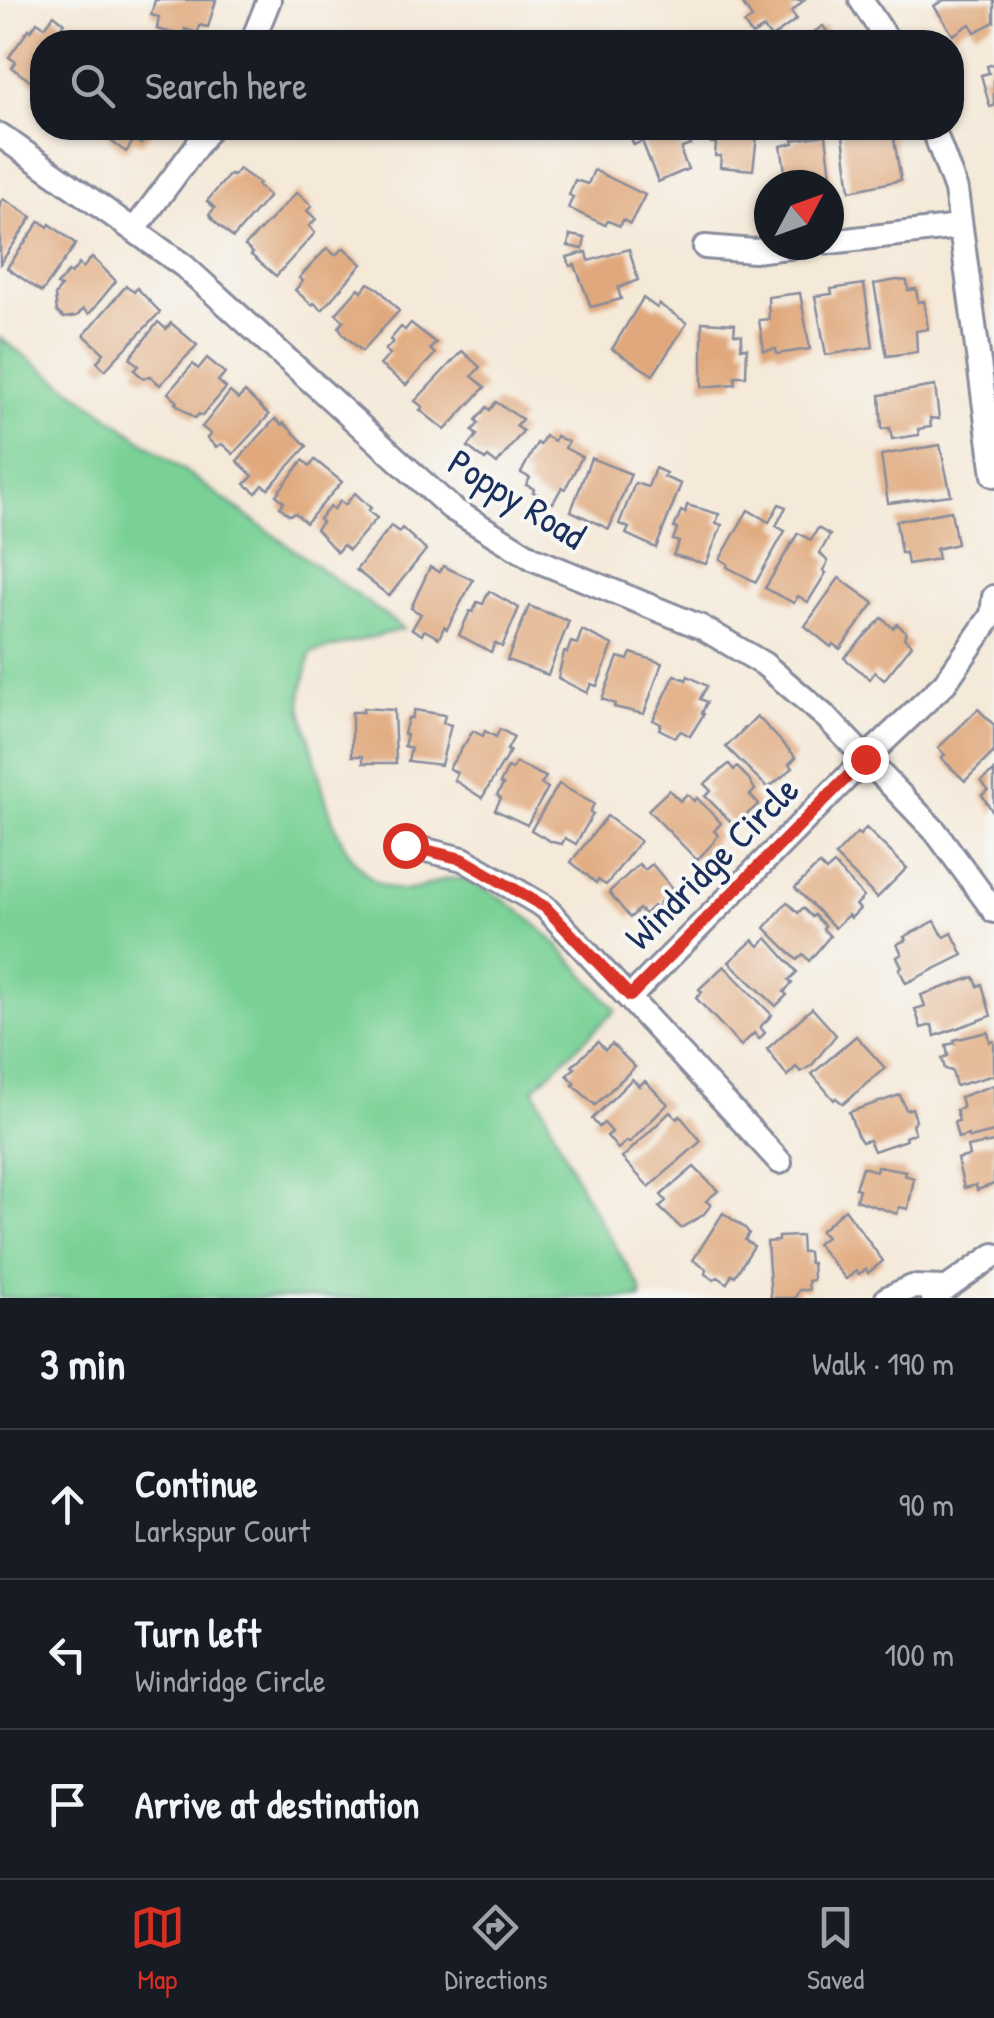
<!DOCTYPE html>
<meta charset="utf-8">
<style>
body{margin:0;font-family:"Patrick Hand",sans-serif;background:#242831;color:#f1f3f6}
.compass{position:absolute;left:754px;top:170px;width:90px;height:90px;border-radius:50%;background:#171b24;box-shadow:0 2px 8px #0004;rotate:49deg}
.stop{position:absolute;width:30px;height:30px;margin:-22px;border:8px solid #d93025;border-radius:50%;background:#fff}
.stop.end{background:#d93025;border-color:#fff;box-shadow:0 2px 10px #0008}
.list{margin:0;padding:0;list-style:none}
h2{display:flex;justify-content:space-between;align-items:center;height:130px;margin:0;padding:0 40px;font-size:42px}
h2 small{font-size:32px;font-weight:400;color:#9ea1a6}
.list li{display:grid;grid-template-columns:65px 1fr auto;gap:30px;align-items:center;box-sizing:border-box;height:150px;padding:0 40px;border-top:2px solid #363941}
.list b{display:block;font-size:38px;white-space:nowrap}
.list p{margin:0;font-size:32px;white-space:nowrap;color:#9ea1a6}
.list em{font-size:32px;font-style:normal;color:#9ea1a6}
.icon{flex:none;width:55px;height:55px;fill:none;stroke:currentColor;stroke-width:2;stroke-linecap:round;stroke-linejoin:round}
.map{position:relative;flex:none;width:994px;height:1298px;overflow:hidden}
.search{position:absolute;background:#171b24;box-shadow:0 2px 8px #0004;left:30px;right:30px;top:30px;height:110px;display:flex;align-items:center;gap:25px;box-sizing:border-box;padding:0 35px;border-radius:40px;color:#9ea1a6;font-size:38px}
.sheet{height:580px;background:#171b24}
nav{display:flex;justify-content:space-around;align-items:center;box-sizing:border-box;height:140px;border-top:2px solid #363941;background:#171b24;font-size:28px;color:#9ea1a6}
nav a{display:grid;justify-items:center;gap:5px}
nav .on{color:#d93025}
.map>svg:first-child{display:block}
.green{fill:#79d196;stroke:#4a807a;stroke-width:2.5}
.building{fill:#e0a87b}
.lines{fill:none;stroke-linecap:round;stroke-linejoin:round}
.minor-casing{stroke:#888c9b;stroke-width:28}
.minor{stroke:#fff;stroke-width:22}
.route{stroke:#d93025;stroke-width:12}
.labels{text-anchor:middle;stroke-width:8;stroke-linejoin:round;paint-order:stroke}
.street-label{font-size:38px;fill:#1b2f5e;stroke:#f6f6f2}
</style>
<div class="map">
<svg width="994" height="1298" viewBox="0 0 994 1298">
<rect width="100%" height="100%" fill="#f6f6f2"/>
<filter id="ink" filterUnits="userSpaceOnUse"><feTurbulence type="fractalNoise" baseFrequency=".01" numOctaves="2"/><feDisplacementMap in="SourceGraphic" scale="20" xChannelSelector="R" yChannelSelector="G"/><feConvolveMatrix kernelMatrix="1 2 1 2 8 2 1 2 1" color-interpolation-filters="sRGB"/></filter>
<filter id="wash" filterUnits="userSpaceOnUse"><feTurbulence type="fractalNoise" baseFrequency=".0048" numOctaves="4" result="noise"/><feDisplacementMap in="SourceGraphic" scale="40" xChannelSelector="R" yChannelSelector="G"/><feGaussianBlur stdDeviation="2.25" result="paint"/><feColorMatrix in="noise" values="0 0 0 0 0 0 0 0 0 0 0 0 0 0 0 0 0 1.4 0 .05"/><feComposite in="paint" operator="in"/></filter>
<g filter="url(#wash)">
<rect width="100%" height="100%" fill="#f5e9d8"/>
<!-- green -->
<path class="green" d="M 0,338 L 404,629 L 311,653 C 308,668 302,684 301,698 C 300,714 309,735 313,750 C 325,796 340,876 394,889 C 425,897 441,867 474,883 C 534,911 573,962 616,1010 L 534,1088 L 583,1192 L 641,1289 L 641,1298 L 0,1298 Z"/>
<g id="blocks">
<!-- building -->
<g class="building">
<path d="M 155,0 L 216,0 L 208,27 L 199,25 L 198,33 L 185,29 L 184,36 L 157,29 L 159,17 L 151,15 Z"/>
<path d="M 746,0 L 804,0 L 791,12 L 797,19 L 771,38 L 764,28 L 752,35 L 744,24 L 752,18 L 742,3 Z"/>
<path d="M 944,0 L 994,0 L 994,22 L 975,32 L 970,24 L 953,35 L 934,6 Z"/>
<path d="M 54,15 L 64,23 L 56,34 L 67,42 L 42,42 L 40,88 L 12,68 L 16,62 L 9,57 L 29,29 L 31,31 L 37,22 L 45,27 Z"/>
<path d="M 823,26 L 835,42 L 799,42 Z"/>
<path d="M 994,64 L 994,106 L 990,107 L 981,75 L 989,73 L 987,66 Z"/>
<path d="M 103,128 L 155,128 L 141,144 L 134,140 L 126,152 L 108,139 L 110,136 L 102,130 Z"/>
<path d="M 636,128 L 685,128 L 691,145 L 682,148 L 682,155 L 688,169 L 658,182 L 642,141 L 634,145 L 629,134 L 638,130 Z"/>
<path d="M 713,128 L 758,128 L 753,170 L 720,167 L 721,156 L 715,156 L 716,143 L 711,143 Z"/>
<path d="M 842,128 L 892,128 L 901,180 L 850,191 Z"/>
<path d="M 826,135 L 833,192 L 829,193 L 829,185 L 799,185 L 795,176 L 786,177 L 781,146 L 794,143 L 793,140 Z"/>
<path d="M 239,169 L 259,183 L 257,185 L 269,196 L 233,238 L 215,222 L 209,214 L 215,208 L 207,201 L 230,174 L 233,176 Z"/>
<path d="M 594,170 L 645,195 L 630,224 L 623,220 L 620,226 L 608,221 L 605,225 L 568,208 L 573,197 L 569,195 L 575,180 L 588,184 Z"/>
<path d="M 297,192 L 312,206 L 307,211 L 316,219 L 309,226 L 315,233 L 276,276 L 251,255 L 253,253 L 245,246 Z"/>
<path d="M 3,199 L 32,217 L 0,264 L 0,203 Z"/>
<path d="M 40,221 L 48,227 L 50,224 L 76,244 L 42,292 L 7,268 Z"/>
<path d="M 570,235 L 585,238 L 583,249 L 568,246 Z"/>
<path d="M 327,248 L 335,255 L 344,248 L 362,264 L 322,310 L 314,303 L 312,305 L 295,290 L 303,281 L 299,278 Z"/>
<path d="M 629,249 L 638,280 L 618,288 L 621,299 L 591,307 L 575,265 L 570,266 L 567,257 L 587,252 L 589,261 Z"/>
<path d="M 92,257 L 116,281 L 89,314 L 83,309 L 77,316 L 64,318 L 57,312 L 55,295 L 61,287 L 57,285 L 68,272 L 71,274 L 79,264 L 83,268 Z"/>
<path d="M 897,280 L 907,281 L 908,290 L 916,289 L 918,302 L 924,301 L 928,329 L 916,331 L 917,352 L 887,356 L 874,284 Z"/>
<path d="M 368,283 L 379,289 L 399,311 L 362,351 L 344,335 L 339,327 L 344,321 L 336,314 L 359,288 L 362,291 Z"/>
<path d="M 864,284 L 873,347 L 826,355 L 815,296 L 832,294 L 831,289 Z"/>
<path d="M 126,286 L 134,292 L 137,288 L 160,312 L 105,370 L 97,362 L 104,353 L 84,335 Z"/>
<path d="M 800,293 L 810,349 L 777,354 L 776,349 L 764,351 L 759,320 L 769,319 L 768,297 Z"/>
<path d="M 643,298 L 657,308 L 659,304 L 687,323 L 653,375 L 612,349 Z"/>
<path d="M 158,322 L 166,329 L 171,323 L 197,345 L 160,385 L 150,376 L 143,378 L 134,370 L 139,366 L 130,358 Z"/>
<path d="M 702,322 L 735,324 L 734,334 L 742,335 L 741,348 L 747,348 L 746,376 L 735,376 L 735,384 L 702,387 Z"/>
<path d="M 411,323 L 436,343 L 430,349 L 435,354 L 406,385 L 380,365 L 390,354 L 385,350 L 393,342 L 390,340 L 401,327 L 405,330 Z"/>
<path d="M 462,351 L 480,367 L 472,376 L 485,387 L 445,430 L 420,410 L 423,407 L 415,401 Z"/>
<path d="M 207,358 L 225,373 L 218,381 L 226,388 L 202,416 L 199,414 L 195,418 L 175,403 L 177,401 L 168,393 L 193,364 L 198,369 Z"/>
<path d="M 935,386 L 939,419 L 930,418 L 931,427 L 918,429 L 919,435 L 892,439 L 890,428 L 882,429 L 880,395 Z"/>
<path d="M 230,392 L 238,399 L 245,392 L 269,415 L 233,454 L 222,444 L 216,447 L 207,438 L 211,434 L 202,427 Z"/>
<path d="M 496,402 L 522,419 L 516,426 L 523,431 L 497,464 L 488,457 L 485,460 L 468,447 L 477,435 L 472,431 L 479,423 L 476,420 L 487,407 L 490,410 Z"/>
<path d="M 275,419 L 282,425 L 284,423 L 307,446 L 268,489 L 263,485 L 256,493 L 245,484 L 253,476 L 237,461 Z"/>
<path d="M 545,436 L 554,441 L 556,436 L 568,442 L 565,448 L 582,457 L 565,489 L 562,487 L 553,503 L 533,492 L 534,489 L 526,485 L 530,478 L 521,473 L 537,443 L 540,445 Z"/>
<path d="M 940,445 L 951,495 L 888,503 L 881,455 Z"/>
<path d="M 591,458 L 631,474 L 609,529 L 571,511 Z"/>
<path d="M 303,460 L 310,466 L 315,460 L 342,482 L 306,523 L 295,513 L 289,515 L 280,507 L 284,502 L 276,495 Z"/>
<path d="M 655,468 L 666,473 L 664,477 L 681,484 L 656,548 L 626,534 L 629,528 L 619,524 L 635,483 L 648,487 Z"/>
<path d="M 355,493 L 371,508 L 368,511 L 377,518 L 349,550 L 343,545 L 337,552 L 316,529 L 322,522 L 319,519 L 330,507 L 333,510 L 340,501 L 345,505 Z"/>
<path d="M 779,504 L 786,507 L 776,526 L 785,531 L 756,582 L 727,567 L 728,564 L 720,559 L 748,510 L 769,522 Z"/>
<path d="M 687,505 L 719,514 L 716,523 L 722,525 L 706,564 L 673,555 L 679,542 L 673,540 L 677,529 L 674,528 L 681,511 L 685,513 Z"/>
<path d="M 951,511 L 957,544 L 936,549 L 938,559 L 908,564 L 906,553 L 901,553 L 896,521 Z"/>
<path d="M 391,526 L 399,532 L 402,528 L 426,550 L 389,596 L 356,570 Z"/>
<path d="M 818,528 L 830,535 L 820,553 L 828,562 L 823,570 L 826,573 L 808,602 L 798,596 L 794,603 L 765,588 L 798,533 L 811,540 Z"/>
<path d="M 443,566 L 473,580 L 447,629 L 444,627 L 439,638 L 424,630 L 422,635 L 412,629 L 421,614 L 411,608 L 430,567 L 439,572 Z"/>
<path d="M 839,578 L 874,603 L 840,649 L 833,644 L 831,647 L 805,626 Z"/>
<path d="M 489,591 L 519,608 L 502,647 L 495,643 L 491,652 L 459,635 L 470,611 L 473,612 L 477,602 L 483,604 Z"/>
<path d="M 529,606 L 569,621 L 548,675 L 507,660 Z"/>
<path d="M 882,618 L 893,628 L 897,624 L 906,632 L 904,638 L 912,645 L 884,680 L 875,672 L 870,679 L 844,658 Z"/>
<path d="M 582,630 L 613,645 L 597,686 L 591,684 L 587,693 L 558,678 L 564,652 L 567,653 L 571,642 L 577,644 Z"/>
<path d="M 631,653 L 662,663 L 644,714 L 614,707 L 615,704 L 602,699 L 618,657 L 628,660 Z"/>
<path d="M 675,675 L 686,680 L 688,676 L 707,686 L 700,699 L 707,702 L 702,713 L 704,714 L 690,736 L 681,731 L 675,737 L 659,729 L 661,724 L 653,720 Z"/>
<path d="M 363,708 L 394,710 L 396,763 L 363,763 L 363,756 L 352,756 L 352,712 L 363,712 Z"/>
<path d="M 978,709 L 994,725 L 994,752 L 965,781 L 941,758 L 945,755 L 938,748 Z"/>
<path d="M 414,710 L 445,715 L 443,723 L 451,725 L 441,765 L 408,761 L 411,748 L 404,746 L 407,735 L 404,734 L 408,718 L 412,718 Z"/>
<path d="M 757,716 L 796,757 L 789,764 L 793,768 L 768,788 L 726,747 Z"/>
<path d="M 500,729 L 514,737 L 507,750 L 510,751 L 482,798 L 454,780 L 457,773 L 449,768 L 473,731 L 483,736 L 485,731 L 496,737 Z"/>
<path d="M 516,763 L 546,777 L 541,784 L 548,788 L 527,825 L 495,810 L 501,798 L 497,795 L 503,785 L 500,783 L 508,768 L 512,770 Z"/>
<path d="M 729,764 L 734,770 L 737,767 L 749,779 L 755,790 L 750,795 L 759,804 L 734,825 L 705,796 L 711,791 L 704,784 Z"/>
<path d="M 994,771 L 994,814 L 982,795 L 988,790 L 981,781 Z"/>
<path d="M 559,784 L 594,804 L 590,812 L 593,814 L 576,844 L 565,838 L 562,844 L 552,842 L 531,830 Z"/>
<path d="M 669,790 L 680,801 L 687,794 L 694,801 L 697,798 L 721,823 L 714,831 L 718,835 L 713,843 L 697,860 L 648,810 Z"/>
<path d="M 607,816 L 640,841 L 606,885 L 598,880 L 596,883 L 571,862 Z"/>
<path d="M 866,828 L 907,868 L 877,898 L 835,856 L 857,833 L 860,835 Z"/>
<path d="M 639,864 L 645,870 L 652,864 L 671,887 L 656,908 L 653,906 L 645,914 L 639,909 L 630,918 L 609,892 Z"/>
<path d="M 834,864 L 864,897 L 856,905 L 860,909 L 851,918 L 848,915 L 835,928 L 795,888 L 813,870 L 820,865 L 826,871 Z"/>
<path d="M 787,902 L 798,913 L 803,908 L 812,917 L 814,915 L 825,926 L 823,929 L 830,936 L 809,961 L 803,954 L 797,960 L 765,928 Z"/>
<path d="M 935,921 L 942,934 L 945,937 L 952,933 L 963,955 L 906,983 L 899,969 L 902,967 L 897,957 L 902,954 L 897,944 L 906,940 L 904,937 Z"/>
<path d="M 767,938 L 797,972 L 789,980 L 792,983 L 784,992 L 787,995 L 776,1006 L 729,962 L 753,940 L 759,946 Z"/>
<path d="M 724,966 L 772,1015 L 760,1027 L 765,1033 L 759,1039 L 754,1033 L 741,1046 L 696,998 L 702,992 L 699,989 Z"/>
<path d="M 974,977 L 978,986 L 982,984 L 991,1016 L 935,1036 L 932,1025 L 921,1028 L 915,1009 L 925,1006 L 921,995 Z"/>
<path d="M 812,1008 L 836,1035 L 812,1065 L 801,1072 L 796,1067 L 787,1076 L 767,1049 Z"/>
<path d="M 988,1032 L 990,1042 L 994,1041 L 994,1075 L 956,1086 L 952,1071 L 945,1069 L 942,1058 L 948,1056 L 946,1045 L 955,1043 L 954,1040 Z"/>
<path d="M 856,1036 L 885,1068 L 843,1104 L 836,1098 L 834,1100 L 812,1074 Z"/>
<path d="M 598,1042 L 605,1050 L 612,1044 L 635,1067 L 595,1105 L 573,1085 L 575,1083 L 567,1075 L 575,1068 L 572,1066 Z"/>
<path d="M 632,1079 L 639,1086 L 645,1081 L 668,1104 L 629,1143 L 627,1141 L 618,1149 L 607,1136 L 612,1132 L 604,1123 L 599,1127 L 592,1119 Z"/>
<path d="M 994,1085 L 994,1132 L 969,1138 L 968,1135 L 958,1138 L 954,1122 L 959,1121 L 956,1110 L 963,1108 L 960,1097 Z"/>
<path d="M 900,1095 L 906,1110 L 912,1108 L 916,1120 L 912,1124 L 915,1133 L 905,1137 L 906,1140 L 874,1151 L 869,1140 L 862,1142 L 857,1135 L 849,1112 Z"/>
<path d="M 670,1112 L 677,1119 L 680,1116 L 701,1141 L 649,1187 L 622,1158 Z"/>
<path d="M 994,1142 L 994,1184 L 977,1190 L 976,1185 L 964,1188 L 957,1159 L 969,1156 L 967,1147 Z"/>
<path d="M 877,1166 L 906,1171 L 904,1175 L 914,1178 L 908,1209 L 899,1207 L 897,1214 L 856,1200 L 859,1189 L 855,1188 L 862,1167 L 876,1171 Z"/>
<path d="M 694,1167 L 718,1191 L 706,1201 L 711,1205 L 703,1215 L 681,1228 L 659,1207 L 666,1201 L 661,1195 Z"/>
<path d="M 845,1209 L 883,1261 L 868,1273 L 866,1269 L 859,1274 L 856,1271 L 846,1279 L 817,1244 L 826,1237 L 820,1231 Z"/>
<path d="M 723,1213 L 745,1228 L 749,1233 L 745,1240 L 754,1246 L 735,1276 L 732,1274 L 727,1283 L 718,1277 L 714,1280 L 705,1274 L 706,1269 L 693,1260 Z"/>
<path d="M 801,1236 L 802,1252 L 808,1252 L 809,1263 L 812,1263 L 813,1280 L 808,1281 L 809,1290 L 799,1290 L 795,1298 L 771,1298 L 767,1242 L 778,1241 L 778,1237 Z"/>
</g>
</g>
</g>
<g filter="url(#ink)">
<use href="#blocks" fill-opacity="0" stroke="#888c9b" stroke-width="2.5"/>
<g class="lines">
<defs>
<g id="minor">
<path d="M 861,0 L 889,42"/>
<path d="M 252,42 L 269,0"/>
<path d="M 933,128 L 956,190 L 994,475"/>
<path d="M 0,135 L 184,266 L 451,508 L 534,559 L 701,627 L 764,664 L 827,718 L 936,832 L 994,911"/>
<path d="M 135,229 L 210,128"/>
<path d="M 829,242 L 959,227"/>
<path d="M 705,247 L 754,251 L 805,245"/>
<path d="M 405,845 L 463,859 L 545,907 L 780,1162"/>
<path d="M 630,997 L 865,759 L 945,683 L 992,615 L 994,597"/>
<path d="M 887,1298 L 912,1287 L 944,1288"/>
<path d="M 933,1298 L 994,1255"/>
</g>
</defs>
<!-- minor casing -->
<use href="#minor" class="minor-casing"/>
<!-- minor -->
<use href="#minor" class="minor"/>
</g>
</g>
<g class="lines" filter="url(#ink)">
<!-- route -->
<path class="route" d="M 405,845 L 462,859 L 545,907 L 630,996 L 865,759"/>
</g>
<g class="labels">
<!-- street labels -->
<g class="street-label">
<text transform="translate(517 499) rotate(32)" y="13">Poppy Road</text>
<text transform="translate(712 863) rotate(-45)" y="13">Windridge Circle</text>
</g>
</g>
</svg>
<svg class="compass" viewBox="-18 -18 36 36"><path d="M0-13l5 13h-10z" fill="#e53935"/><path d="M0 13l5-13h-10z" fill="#9ea1a6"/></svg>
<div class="stop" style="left:405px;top:845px"></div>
<div class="stop end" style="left:865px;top:759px"></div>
<div class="search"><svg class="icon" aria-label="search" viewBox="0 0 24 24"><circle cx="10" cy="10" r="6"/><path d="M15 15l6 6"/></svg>Search here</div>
</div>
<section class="sheet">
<h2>3 min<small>Walk · 190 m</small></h2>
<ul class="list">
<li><svg class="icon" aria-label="ahead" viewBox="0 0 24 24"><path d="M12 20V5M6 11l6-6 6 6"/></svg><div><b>Continue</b><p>Larkspur Court</p></div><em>90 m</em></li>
<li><svg class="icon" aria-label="left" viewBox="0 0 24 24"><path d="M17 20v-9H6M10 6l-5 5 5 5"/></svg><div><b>Turn left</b><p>Windridge Circle</p></div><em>100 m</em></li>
<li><svg class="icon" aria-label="arrive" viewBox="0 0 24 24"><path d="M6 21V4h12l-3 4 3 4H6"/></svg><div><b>Arrive at destination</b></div></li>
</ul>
</section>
<nav>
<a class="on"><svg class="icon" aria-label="map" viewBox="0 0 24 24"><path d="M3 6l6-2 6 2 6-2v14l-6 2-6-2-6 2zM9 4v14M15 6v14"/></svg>Map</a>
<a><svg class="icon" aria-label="directions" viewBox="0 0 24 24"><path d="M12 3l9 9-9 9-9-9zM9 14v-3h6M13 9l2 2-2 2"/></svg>Directions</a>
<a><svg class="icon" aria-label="saved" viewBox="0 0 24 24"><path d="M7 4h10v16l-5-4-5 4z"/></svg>Saved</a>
</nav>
